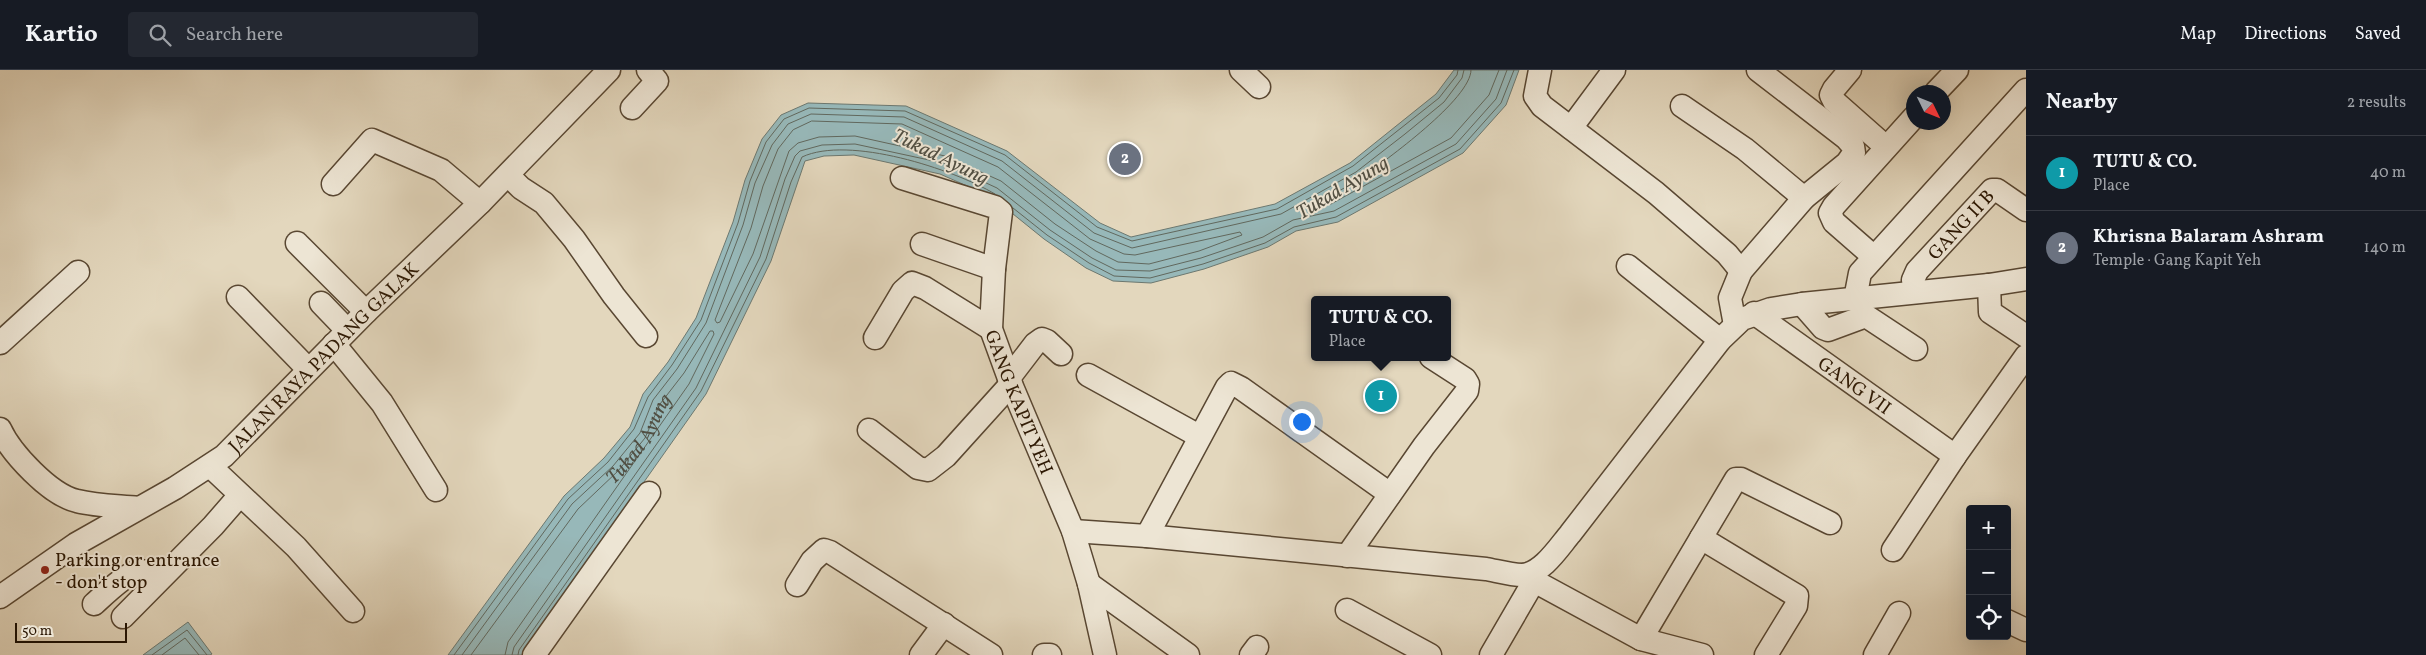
<!DOCTYPE html>
<meta charset="utf-8">
<style>
body{margin:0;font-family:Vollkorn,serif;background:#242831;color:#f1f3f6}
.controls{position:absolute;right:15px;bottom:15px;display:grid;overflow:hidden;border-radius:5px;box-shadow:0 5px 20px #0002}
.controls button{width:45px;height:45px;display:grid;place-items:center;padding:0;border:0;border-bottom:1px solid #363941;background:#171b24;color:#f1f3f6;font:25px sans-serif}
.compass{position:absolute;left:1906px;top:15px;width:45px;height:45px;border-radius:50%;background:#171b24;box-shadow:0 5px 20px #0002;rotate:133deg}
.scale{position:absolute;left:15px;bottom:12px;width:112px;box-sizing:border-box;padding-left:5px;border:2px solid #2b1703;border-top:0;font-size:14px;line-height:18px;white-space:nowrap;color:#2b1703;-webkit-text-stroke:4px #ede5d4;paint-order:stroke}
.you{position:absolute;left:1301px;top:351px;width:18px;height:18px;margin:-12px;border:4px solid #fff;border-radius:50%;background:#1a73e8;box-shadow:0 0 0 8px #1a73e833}
.badge{display:grid;place-items:center;width:32px;height:32px;border-radius:50%;background:#c59692;color:#fff;font-size:16px;font-weight:700}
.pin{position:absolute;translate:-50% -50%;border:2px solid #fff;box-shadow:0 1px 5px #0006}
.popup{position:absolute;left:1311px;top:226px;width:140px;height:65px;box-sizing:border-box;display:grid;place-content:center;border-radius:5px;background:#171b24;filter:drop-shadow(0 1px 4px #0005);font-size:16px;white-space:nowrap;color:#9ea1a6}
.popup b{font-size:19px;color:#f1f3f6}
.popup::after{content:'';position:absolute;left:50%;top:100%;margin-left:-10px;border:10px solid transparent;border-top-color:#171b24}
.list{margin:0;padding:0;list-style:none}
h2{display:flex;justify-content:space-between;align-items:center;height:65px;margin:0;padding:0 20px;font-size:21px}
h2 small{font-size:16px;font-weight:400;color:#9ea1a6}
.list li{display:grid;grid-template-columns:32px 1fr auto;gap:15px;align-items:center;box-sizing:border-box;height:75px;padding:0 20px;border-top:1px solid #363941}
.list b{display:block;font-size:19px;white-space:nowrap}
.list p{margin:0;font-size:16px;white-space:nowrap;color:#9ea1a6}
.list em{font-size:16px;font-style:normal;color:#9ea1a6}
.icon{flex:none;width:28px;height:28px;fill:none;stroke:currentColor;stroke-width:2;stroke-linecap:round;stroke-linejoin:round}
.map{position:relative;flex:none;width:2026px;height:585px;overflow:hidden}
header{display:flex;align-items:center;gap:30px;box-sizing:border-box;height:70px;padding:0 25px;background:#171b24;border-bottom:1px solid #363941}
header strong{font-size:24px}
nav{display:flex;gap:28px;margin-inline-start:auto;font-size:18px}
.search{width:350px;height:45px;background:#242831;display:flex;align-items:center;gap:12px;box-sizing:border-box;padding:0 18px;border-radius:5px;color:#9ea1a6;font-size:19px}
main{display:flex}
aside{flex:1;background:#171b24}
.map>svg:first-child{display:block}
.water{fill:#97b8b9;stroke:#6c7870}
.lines{fill:none;stroke-linecap:round;stroke-linejoin:round}
.shore{stroke:#61685e;stroke-width:1}
.minor-casing{stroke:#594732;stroke-width:25}
.minor{stroke:#ede5d4;stroke-width:22}
.poi-dot{fill:#8f2418;stroke:#ede5d4;stroke-width:2}
.labels{text-anchor:middle;stroke-width:4;stroke-linejoin:round;paint-order:stroke}
.street-label{font-size:19px;fill:#2b1703;stroke:#ede5d4}
.poi-label{font-size:19px;fill:#2b1703;stroke:#ede5d4;text-anchor:start}
.water-label{font-size:20px;font-style:italic;fill:#514f43;stroke:#ede5d4}
</style>
<header>
<strong>Kartio</strong>
<div class="search"><svg class="icon" aria-label="search" viewBox="0 0 24 24"><circle cx="10" cy="10" r="6"/><path d="M15 15l6 6"/></svg>Search here</div>
<nav><a>Map</a><a>Directions</a><a>Saved</a></nav>
</header>
<main>
<div class="map">
<svg width="2026" height="585" viewBox="0 0 2026 585">
<rect width="100%" height="100%" fill="#e3d7bd"/>
<filter id="stains"><feTurbulence type="fractalNoise" baseFrequency=".004" numOctaves="4"/><feColorMatrix values="0 0 0 0 .2 0 0 0 0 .09 0 0 0 0 .02 0 0 0 .5 -.17"/></filter>
<radialGradient id="worn" r=".72"><stop offset=".6" stop-color="#630" stop-opacity="0"/><stop offset="1" stop-color="#630" stop-opacity=".3"/></radialGradient>
<!-- water -->
<g class="water">
<path d="M 1454,0 L 1519,0 L 1506,35 L 1463,83 L 1338,152 L 1296,161 L 1268,177 L 1204,199 L 1151,213 L 1113,211 L 1086,198 L 1044,169 L 992,127 L 940,104 L 854,85 L 824,86 L 805,91 L 771,191 L 706,324 L 522,585 L 448,585 L 564,426 L 604,388 L 630,357 L 643,324 L 668,292 L 696,248 L 733,152 L 745,110 L 762,69 L 781,45 L 808,33 L 906,36 L 1007,81 L 1100,153 L 1131,167 L 1275,134 L 1350,93 L 1436,24 Z"/>
<path d="M 188,552 L 212,584 L 210,585 L 143,585 Z"/>
</g>
<g class="lines">
<!-- shore -->
<g class="shore">
<path d="M 1471,0 C 1471,29 1386,90 1361,108 C 1348,117 1332,124 1318,132 L 1317,136 L 1331,134 L 1451,68 L 1489,25 L 1499,0"/>
<path d="M 812,51 L 902,54 L 998,97 L 1090,169 L 1124,184 L 1135,185 L 1240,162 L 1242,165 L 1199,181 L 1149,194 L 1118,192 L 1096,181 L 1055,154 L 1001,111 L 945,86 L 855,66 L 819,67 L 798,73 L 789,81 L 753,184 L 720,252 L 717,253 L 715,250 L 751,158 L 763,116 L 778,79 L 793,60 Z"/>
<path d="M 1013,138 L 1047,165 L 1089,193 L 1114,206 L 1150,208 L 1203,194 L 1265,173 L 1294,157 L 1336,147 L 1460,79 L 1501,33 L 1514,0"/>
<path d="M 152,585 L 187,560 L 207,585"/>
<path d="M 162,585 L 185,568 L 199,585"/>
<path d="M 454,585 L 568,429 L 608,392 L 634,359 L 648,327 L 672,295 L 701,250 L 738,153 L 750,111 L 766,72 L 784,49 L 809,38 L 905,41 L 1005,85 L 1097,157 L 1132,171 L 1277,139 L 1353,96 L 1439,28 L 1457,5 L 1458,0"/>
<path d="M 462,585 L 572,434 L 613,396 L 640,363 L 653,330 L 677,299 L 706,253 L 743,155 L 755,113 L 772,75 L 788,54 L 811,44 L 904,47 L 1002,91 L 1094,163 L 1132,178 L 1281,144 L 1356,102 L 1405,64 L 1444,32 L 1462,8 L 1464,0"/>
<path id="s1" d="M 471,585 L 578,439 L 618,401 L 645,368 L 660,334 L 684,303 L 710,261 L 713,261 L 714,264 L 689,314 L 508,572 L 505,585"/>
<path d="M 512,585 L 514,577 L 696,318 L 760,187 L 785,109 L 795,86 L 800,81 L 822,75 L 855,74 L 943,93 L 997,118 L 1050,160 L 1092,188 L 1116,200 L 1150,201 L 1201,188 L 1263,167 L 1293,150 L 1334,141 L 1456,74 L 1496,29 L 1507,0"/>
<path d="M 518,585 L 519,580 L 701,321 L 766,189 L 791,112 L 802,87 C 849,65 953,99 995,124"/>
</g>
<defs>
<g id="minor">
<path d="M 1241,0 L 1259,17"/>
<path d="M 1540,0 L 1535,26 L 1542,36 L 1656,123 L 1727,184 L 1741,201"/>
<path d="M 1850,0 L 1834,19 L 1831,25 L 1834,31 L 1886,77"/>
<path d="M 1936,22 L 1957,0"/>
<path d="M 1682,36 L 1745,79 L 1804,128"/>
<path d="M 632,38 L 657,11 L 648,0"/>
<path d="M 1571,58 L 1614,0"/>
<path d="M 508,105 L 521,118 L 544,133 L 574,169 L 614,226 L 646,266"/>
<path id="s2" d="M 902,108 L 995,137 L 1001,142 L 994,199 L 991,259 L 1011,314 L 1073,461 L 1089,514 L 1105,585"/>
<path d="M 333,114 L 372,70 L 441,100 L 480,133"/>
<path d="M 297,173 L 366,242"/>
<path d="M 922,174 L 994,199"/>
<path d="M 1874,187 L 1834,152 L 1830,143 L 1834,136 L 1914,47"/>
<path d="M 1628,196 L 1720,270"/>
<path d="M 1989,215 L 1990,242 L 2026,266"/>
<path id="s3" d="M 1915,222 L 1913,210 L 1917,201 L 1992,120 L 1997,120 L 2026,140"/>
<path d="M 238,227 L 308,299"/>
<path d="M 1855,229 L 1860,203 L 2026,20"/>
<path d="M 321,233 L 347,260"/>
<path d="M 1802,234 L 1823,258 L 1828,260 L 1866,246 L 1916,279"/>
<path id="s4" d="M 1754,243 L 1955,386"/>
<path d="M 1735,255 L 1730,228 L 1741,201 L 1804,128 L 1847,93 L 1854,83 L 1853,76 L 1846,68 L 1758,0"/>
<path d="M 875,268 L 903,221 L 912,213 L 925,218 L 991,259"/>
<path d="M 0,273 L 78,202"/>
<path d="M 334,274 L 382,333 L 436,420"/>
<path d="M 1088,305 L 1199,366"/>
<path d="M 1009,308 L 1035,274 L 1042,269 L 1047,271 L 1061,284"/>
<path d="M 0,359 C 11,383 50,425 77,431 C 97,436 118,436 138,438"/>
<path d="M 869,360 L 918,398 L 928,400 L 946,386 L 1011,314"/>
<path d="M 210,396 L 296,477 L 353,541"/>
<path d="M 1073,461 L 1147,466 L 1486,499 C 1497,501 1511,505 1522,505 C 1542,504 1559,477 1570,464 L 1720,270 L 1742,249 L 1771,239 L 1802,234 L 1989,215 L 2026,209"/>
<path d="M 1147,466 L 1227,317 L 1231,313 L 1241,318 L 1390,424"/>
<path d="M 1701,468 L 1797,526 L 1796,536 L 1766,585"/>
<path d="M 1893,480 L 1955,386 L 2026,286"/>
<path d="M 1347,486 L 1424,376 L 1467,321 L 1468,314 L 1465,309 L 1431,287"/>
<path d="M 1523,505 L 1641,569 L 1702,585"/>
<path d="M 1089,514 L 1188,585"/>
<path d="M 797,515 L 812,491 L 824,480 L 830,482 L 991,585"/>
<path id="s5" d="M 0,527 L 76,474 L 175,418 L 224,386 L 366,242 L 480,133 L 609,0"/>
<path d="M 94,534 C 104,525 127,502 140,501 C 148,501 153,505 159,509"/>
<path d="M 1347,540 L 1430,585"/>
<path d="M 123,547 L 213,456 L 240,425"/>
<path d="M 2007,551 L 2026,560"/>
<path d="M 1641,569 L 1736,409 L 1741,409 L 1830,453"/>
<path d="M 534,585 L 649,423"/>
<path d="M 921,585 L 944,554"/>
<path d="M 1044,585 L 1050,585"/>
<path d="M 1251,585 L 1257,577"/>
<path d="M 1491,585 L 1534,511"/>
<path d="M 1875,585 L 1899,543"/>
</g>
</defs>
<!-- minor casing -->
<use href="#minor" class="minor-casing"/>
<!-- minor -->
<use href="#minor" class="minor"/>
</g>
<!-- markers -->
<circle class="poi-dot" cx="45" cy="500" r="5"/>
<g class="labels">
<!-- street labels -->
<g class="street-label">
<text dy="7" stroke="none"><textPath href="#s3" startOffset="86">GANG II B</textPath></text>
<text dy="7" stroke="none"><textPath href="#s5" startOffset="405">JALAN RAYA PADANG GALAK</textPath></text>
<text dy="7" stroke="none"><textPath href="#s4" startOffset="124">GANG VII</textPath></text>
<text dy="7" stroke="none"><textPath href="#s2" startOffset="301">GANG KAPIT YEH</textPath></text>
</g>
<!-- poi labels -->
<g class="poi-label">
<text x="55" y="496">Parking or entrance<tspan x="55" dy="22">- don't stop</tspan></text>
</g>
<!-- water labels -->
<g class="water-label">
<text transform="translate(941 86) rotate(26)" y="7">Tukad Ayung</text>
<text transform="translate(1342 117) rotate(-31)" y="7">Tukad Ayung</text>
<text dy="7" stroke="none"><textPath href="#s1" startOffset="275">Tukad Ayung</textPath></text>
</g>
</g>
<rect width="100%" height="100%" filter="url(#stains)"/>
<rect width="100%" height="100%" fill="url(#worn)"/>
</svg>
<div class="controls">
<button>+</button>
<button>−</button>
<button><svg class="icon" aria-label="locate" viewBox="0 0 24 24"><circle cx="12" cy="12" r="6"/><path d="M12 2v4M12 18v4M2 12h4M18 12h4"/></svg></button>
</div>
<svg class="compass" viewBox="-18 -18 36 36"><path d="M0-13l5 13h-10z" fill="#e53935"/><path d="M0 13l5-13h-10z" fill="#9ea1a6"/></svg>
<div class="scale">50 m</div>
<div class="you"></div>
<div class="pin badge" style="left:1381px;top:326px;background:#0f9aa8">1</div>
<div class="popup"><b>TUTU &amp; CO.</b>Place</div>
<div class="pin badge" style="left:1125px;top:89px;background:#6b7280">2</div>
</div>
<aside>
<h2>Nearby<small>2 results</small></h2>
<ul class="list">
<li><span class="badge" style="background:#0f9aa8">1</span><div><b>TUTU &amp; CO.</b><p>Place</p></div><em>40 m</em></li>
<li><span class="badge" style="background:#6b7280">2</span><div><b>Khrisna Balaram Ashram</b><p>Temple · Gang Kapit Yeh</p></div><em>140 m</em></li>
</ul>
</aside>
</main>
